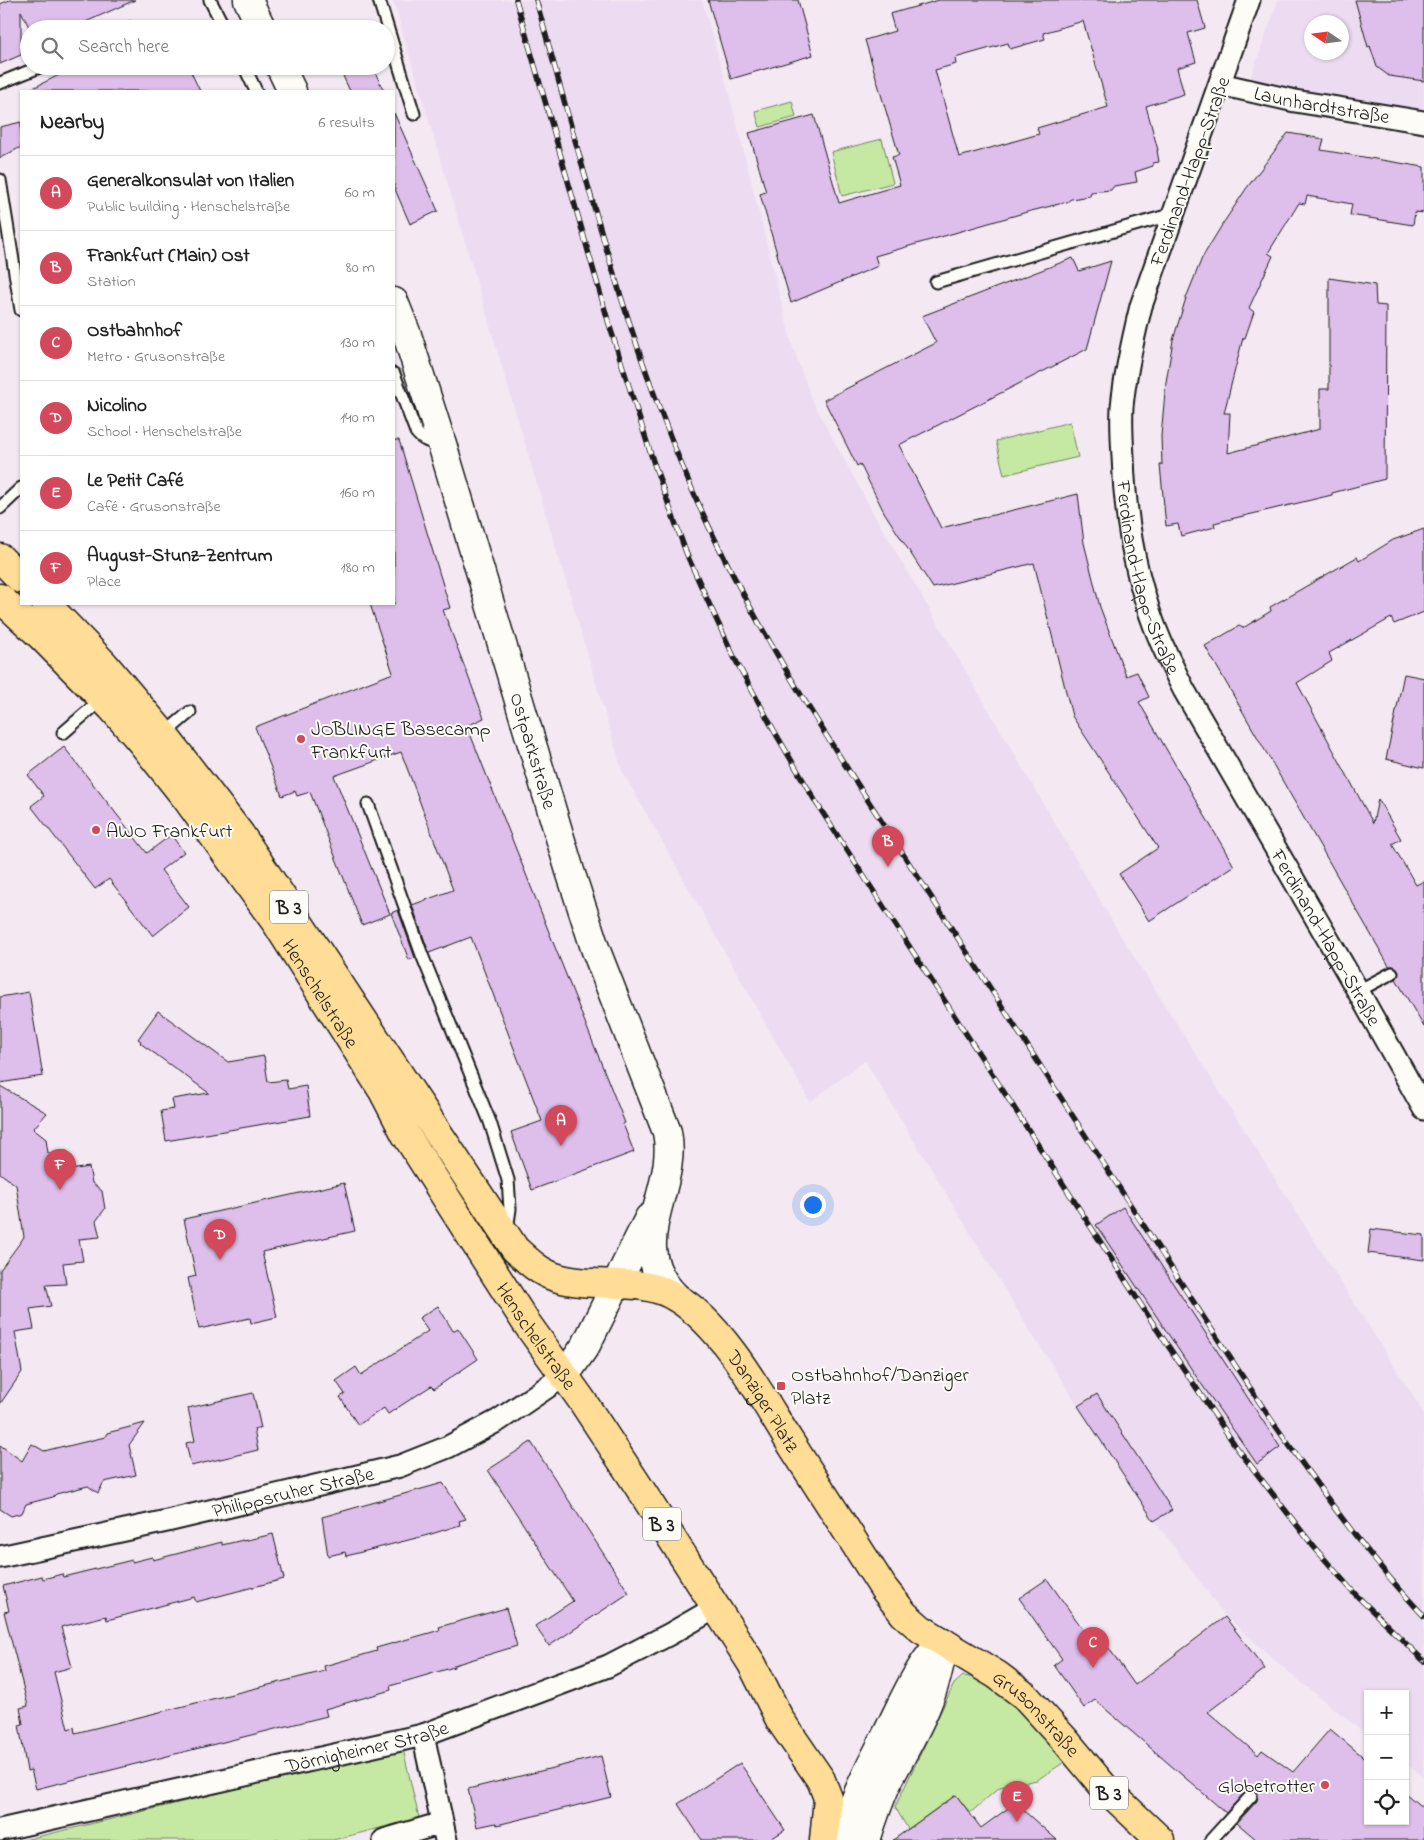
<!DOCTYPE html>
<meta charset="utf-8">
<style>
body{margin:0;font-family:"Indie Flower",sans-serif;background:#f2f2f2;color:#222}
.controls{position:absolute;right:15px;bottom:15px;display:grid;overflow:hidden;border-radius:0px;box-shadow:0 1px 4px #0004}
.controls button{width:45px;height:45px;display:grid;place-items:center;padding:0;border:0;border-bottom:1px solid #e0e0e0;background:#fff;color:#222;font:25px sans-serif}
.compass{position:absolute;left:1304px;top:15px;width:45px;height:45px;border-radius:50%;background:#fff;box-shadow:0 1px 4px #0004;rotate:283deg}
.you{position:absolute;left:812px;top:1204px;width:18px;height:18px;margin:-12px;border:4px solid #fff;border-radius:50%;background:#1a73e8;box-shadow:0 0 0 8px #1a73e833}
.badge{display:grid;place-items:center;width:32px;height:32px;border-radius:50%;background:#d1495b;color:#fff;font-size:16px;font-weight:700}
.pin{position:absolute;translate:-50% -41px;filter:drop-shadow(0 1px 2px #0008)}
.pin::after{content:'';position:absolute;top:26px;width:18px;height:15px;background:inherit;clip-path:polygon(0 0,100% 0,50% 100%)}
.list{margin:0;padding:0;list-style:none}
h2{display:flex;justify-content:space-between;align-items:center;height:65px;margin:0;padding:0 20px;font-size:21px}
h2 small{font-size:16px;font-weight:400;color:#767676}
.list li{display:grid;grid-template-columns:32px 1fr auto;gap:15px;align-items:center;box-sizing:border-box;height:75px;padding:0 20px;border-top:1px solid #e0e0e0}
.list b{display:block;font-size:19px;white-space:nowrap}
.list p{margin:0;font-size:16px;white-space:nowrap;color:#767676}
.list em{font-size:16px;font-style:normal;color:#767676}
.icon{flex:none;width:28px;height:28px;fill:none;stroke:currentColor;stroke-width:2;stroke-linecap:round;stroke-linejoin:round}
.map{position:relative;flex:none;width:1424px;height:1840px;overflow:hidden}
.search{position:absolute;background:#fff;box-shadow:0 1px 4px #0004;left:20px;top:20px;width:375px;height:55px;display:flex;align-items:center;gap:12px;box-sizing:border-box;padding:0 18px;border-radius:28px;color:#767676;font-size:19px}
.panel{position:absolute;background:#fff;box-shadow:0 1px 4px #0004;left:20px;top:90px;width:375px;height:515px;border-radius:0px}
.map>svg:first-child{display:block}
.built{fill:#eddcf1;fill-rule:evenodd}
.green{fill:#c5e9a2;stroke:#70825f}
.building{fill:#debeeb;stroke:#1c1c1c;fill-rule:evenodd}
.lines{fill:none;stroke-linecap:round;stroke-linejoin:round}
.service-casing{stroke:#1c1c1c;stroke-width:15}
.minor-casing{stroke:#1c1c1c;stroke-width:25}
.tertiary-casing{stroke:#1c1c1c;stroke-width:31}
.secondary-casing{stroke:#1c1c1c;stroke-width:31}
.primary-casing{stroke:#1c1c1c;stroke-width:31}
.service{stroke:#fdfcf7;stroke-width:11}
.minor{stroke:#fdfcf7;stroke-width:21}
.tertiary{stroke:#fdfcf7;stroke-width:28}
.secondary{stroke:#fdfcf7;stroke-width:28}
.primary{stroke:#ffdd96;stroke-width:28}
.rail-casing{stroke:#1c1c1c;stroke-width:5.5}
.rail{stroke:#fdfcf7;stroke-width:4;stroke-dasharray:11;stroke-linecap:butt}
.poi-dot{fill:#d1495b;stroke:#fdfcf7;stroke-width:2}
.labels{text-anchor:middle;stroke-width:4;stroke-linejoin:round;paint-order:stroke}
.shield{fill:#fdfcf7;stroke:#605f5e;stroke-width:1}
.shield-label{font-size:19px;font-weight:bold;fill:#1c1c1c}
.street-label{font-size:20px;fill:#1c1c1c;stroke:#fdfcf7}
.poi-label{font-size:20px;fill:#1c1c1c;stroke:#fdfcf7;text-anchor:start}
</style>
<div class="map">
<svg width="1424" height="1840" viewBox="0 0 1424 1840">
<rect width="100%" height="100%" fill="#f4e9f3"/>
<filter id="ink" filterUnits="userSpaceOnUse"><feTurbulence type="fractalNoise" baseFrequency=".02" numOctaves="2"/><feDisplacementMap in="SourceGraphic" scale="10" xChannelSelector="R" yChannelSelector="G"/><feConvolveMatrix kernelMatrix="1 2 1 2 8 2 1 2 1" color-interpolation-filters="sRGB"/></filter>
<g filter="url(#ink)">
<!-- built -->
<g class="built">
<path d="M 393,0 L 702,0 L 731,100 L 792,344 L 811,398 L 875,516 L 1121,936 L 1424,1413 L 1424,1777 L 1405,1763 L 1405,1694 L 1368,1694 L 1368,1736 L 1287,1671 L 1226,1617 L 1139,1500 L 1030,1331 L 865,1061 L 810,1102 L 622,771 Z"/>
<path d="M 1278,0 L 1424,0 L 1424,122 L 1245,93 ZM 1312,22 L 1342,22 L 1342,52 L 1312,52 Z"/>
</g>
<!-- green -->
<g class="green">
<path d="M 792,101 L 796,117 L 760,127 L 755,111 Z"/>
<path d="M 882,139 L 893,183 L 842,196 L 831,152 Z"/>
<path d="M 1070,422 L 1078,457 L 1004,475 L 996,441 Z"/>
<path d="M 963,1676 L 982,1679 L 998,1687 L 1069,1759 L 1037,1780 L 1000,1787 L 970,1813 L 956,1795 L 908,1829 L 895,1807 L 954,1684 Z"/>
<path d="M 403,1749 L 419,1818 L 333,1840 L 24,1840 Z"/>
</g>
<!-- building -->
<g class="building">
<path d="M 10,0 L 135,0 L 70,29 L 30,29 L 21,11 L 21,55 L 0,64 L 0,4 Z"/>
<path d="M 708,0 L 798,0 L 813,55 L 731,79 Z"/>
<path d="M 939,0 L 1197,0 L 1205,28 L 1188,33 L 1196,62 L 1177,68 L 1184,94 L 1146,106 L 1158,150 L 1157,150 L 1159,162 L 1153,163 L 1153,166 L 1135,172 L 1137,182 L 1114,186 L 1111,190 L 1091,192 L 1090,196 L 1071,199 L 1067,202 L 1027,212 L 875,256 L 878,266 L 791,303 L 760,194 L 766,192 L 749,133 L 814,115 L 839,203 L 900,185 L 892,157 L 899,155 L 865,40 L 895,31 L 890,14 ZM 1083,21 L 1108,107 L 1037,128 L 1039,134 L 959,157 L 935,70 L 956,64 L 955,58 L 1008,43 L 1010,49 L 1045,39 L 1043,33 Z"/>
<path d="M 1355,0 L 1424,0 L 1424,81 L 1389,76 L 1377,67 L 1370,46 L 1368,47 Z"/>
<path d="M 77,66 L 188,66 L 200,91 L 27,91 Z"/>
<path d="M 364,66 L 372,66 L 384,91 L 350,91 L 343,76 Z"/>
<path d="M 394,113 L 438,211 L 410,224 L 394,187 Z"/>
<path d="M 21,122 L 21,147 L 0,158 L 0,127 Z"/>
<path d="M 1288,133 L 1324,139 L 1321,150 L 1424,167 L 1424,213 L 1415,212 L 1413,225 L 1350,215 L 1352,204 L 1307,196 L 1305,204 L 1299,203 L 1268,253 L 1273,256 L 1249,308 L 1254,312 L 1245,338 L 1243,338 L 1224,413 L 1230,413 L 1228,453 L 1320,429 L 1320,389 L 1329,389 L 1329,278 L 1375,285 L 1376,305 L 1386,306 L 1385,479 L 1332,493 L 1332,495 L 1214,523 L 1215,527 L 1181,536 L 1178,524 L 1166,526 L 1160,465 L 1162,465 L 1161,436 L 1166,382 L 1173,340 L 1186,298 L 1202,258 L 1222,225 L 1246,189 Z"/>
<path d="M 1073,258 L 1079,271 L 1111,261 L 1087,349 L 899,445 L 941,528 L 1078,494 L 1084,543 L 1100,607 L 1126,676 L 1137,672 L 1149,697 L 1139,702 L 1234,866 L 1149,921 L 1119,874 L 1158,848 L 1072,716 L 1034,563 L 933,588 L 884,512 L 860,464 L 857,466 L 824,400 L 936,343 L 922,316 Z"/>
<path d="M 394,440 L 399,440 L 450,608 L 443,610 L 484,718 L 467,726 L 625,1123 L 623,1124 L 634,1152 L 532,1190 L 511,1132 L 542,1121 L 471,937 L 429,953 L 412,905 L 453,890 L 401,752 L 334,776 L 390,914 L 362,925 L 310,792 L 297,796 L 295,791 L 282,796 L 255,727 L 393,673 L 370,604 L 394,604 Z"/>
<path d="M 1424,529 L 1424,612 L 1394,624 L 1391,618 L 1329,653 L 1332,661 L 1297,683 L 1373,823 L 1378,799 L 1401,839 L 1392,844 L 1416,885 L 1424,881 L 1424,1027 L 1396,979 L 1399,974 L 1398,969 L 1393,966 L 1389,966 L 1205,646 L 1239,626 L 1243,628 L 1271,611 L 1270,607 L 1357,557 L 1359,561 L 1393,540 Z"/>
<path d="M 1404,674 L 1424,678 L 1424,768 L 1386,759 Z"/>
<path d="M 64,747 L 147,853 L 171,835 L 184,852 L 161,870 L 189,907 L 153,936 L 109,879 L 95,889 L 31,806 L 44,796 L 28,775 Z"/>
<path d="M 398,910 L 415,958 L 409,960 L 391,913 Z"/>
<path d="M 29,992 L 43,1076 L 0,1083 L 0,997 Z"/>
<path d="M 158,1011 L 228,1062 L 264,1056 L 268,1082 L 286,1080 L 288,1089 L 306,1086 L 310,1116 L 166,1141 L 161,1111 L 174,1109 L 172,1099 L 209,1093 L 140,1043 L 141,1041 L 138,1039 Z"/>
<path d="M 0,1086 L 47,1113 L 33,1129 L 46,1139 L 48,1153 L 67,1151 L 70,1170 L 89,1167 L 92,1183 L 102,1191 L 105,1209 L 96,1221 L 100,1237 L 79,1239 L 83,1261 L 63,1263 L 66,1284 L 46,1285 L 51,1306 L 30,1309 L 34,1329 L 15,1332 L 22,1372 L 0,1404 L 0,1270 L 24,1237 L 16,1185 L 0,1173 Z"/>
<path d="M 344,1183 L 355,1231 L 262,1252 L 277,1317 L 251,1323 L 250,1318 L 199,1329 L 188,1278 L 196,1276 L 184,1219 Z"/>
<path d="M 1123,1207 L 1280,1447 L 1257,1464 L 1198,1379 L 1096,1225 Z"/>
<path d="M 1371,1229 L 1424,1235 L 1424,1260 L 1368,1253 Z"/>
<path d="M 438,1306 L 453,1331 L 458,1328 L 478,1359 L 434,1389 L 431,1386 L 388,1414 L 384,1408 L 358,1425 L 340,1397 L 345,1394 L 336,1381 L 356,1367 L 361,1375 L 428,1331 L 419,1318 Z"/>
<path d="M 253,1393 L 261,1428 L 254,1429 L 258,1450 L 191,1466 L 186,1443 L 195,1441 L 188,1408 Z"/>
<path d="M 1097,1394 L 1172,1510 L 1154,1521 L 1078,1406 Z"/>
<path d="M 145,1423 L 129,1445 L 136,1475 L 104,1482 L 98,1493 L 88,1486 L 56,1494 L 53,1497 L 26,1504 L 22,1513 L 11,1516 L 0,1509 L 0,1445 L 22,1461 L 32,1444 L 44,1451 L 64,1446 L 64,1447 L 105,1437 L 107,1433 Z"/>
<path d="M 531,1442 L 629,1593 L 549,1646 L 535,1626 L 573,1601 L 488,1470 Z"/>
<path d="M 443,1483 L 466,1519 L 459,1521 L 460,1525 L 428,1535 L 346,1556 L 345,1552 L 328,1556 L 322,1517 Z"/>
<path d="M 273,1534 L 284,1579 L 196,1602 L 194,1597 L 107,1620 L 106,1616 L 61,1627 L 72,1667 L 54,1672 L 68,1729 L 74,1727 L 75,1733 L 325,1671 L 324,1666 L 377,1651 L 376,1648 L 440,1630 L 439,1627 L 506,1608 L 517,1646 L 454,1665 L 454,1667 L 390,1686 L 391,1690 L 325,1709 L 327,1716 L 36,1789 L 31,1770 L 27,1771 L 19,1725 L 23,1724 L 20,1708 L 28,1706 L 4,1612 L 9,1611 L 3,1586 L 42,1576 L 43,1579 L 62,1574 L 63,1577 L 132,1560 L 132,1562 L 152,1557 L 153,1560 L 222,1542 L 222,1545 L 243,1540 L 243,1541 Z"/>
<path d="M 1047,1579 L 1090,1639 L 1098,1633 L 1135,1685 L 1225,1617 L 1265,1669 L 1208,1712 L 1258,1755 L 1262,1750 L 1293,1772 L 1330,1729 L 1368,1761 L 1368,1821 L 1405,1821 L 1405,1793 L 1424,1809 L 1424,1840 L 1257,1840 L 1237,1823 L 1257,1801 L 1258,1794 L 1256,1790 L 1252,1789 L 1246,1791 L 1226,1813 L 1095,1700 L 1084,1708 L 1054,1665 L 1062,1659 L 1019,1598 Z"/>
<path d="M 601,1756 L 611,1797 L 497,1825 L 496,1823 L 477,1827 L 468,1789 Z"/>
<path d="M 740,1763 L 785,1830 L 769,1840 L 702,1840 L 678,1804 Z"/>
<path d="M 956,1795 L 981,1828 L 1015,1803 L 1057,1840 L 893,1840 Z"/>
</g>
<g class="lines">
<defs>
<g id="service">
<path d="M 210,0 L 225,29"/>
<path d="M 379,0 L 414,114"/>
<path d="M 127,29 L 130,28"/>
<path d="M 244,66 L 256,91"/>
<path d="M 0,83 L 42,66"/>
<path d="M 0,180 L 21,310"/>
<path d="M 936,282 L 1173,214"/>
<path d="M 394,374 L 416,432 C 423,441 429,442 440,444"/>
<path d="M 0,508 L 21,488"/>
<path d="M 63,733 L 102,699"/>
<path d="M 163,735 L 190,712"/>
<path d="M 368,804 L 422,955 L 490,1122 L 508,1180 L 510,1209 L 507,1230"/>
<path d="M 1358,991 L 1392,973"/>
<path d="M 1211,1840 L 1251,1796"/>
</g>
<g id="minor">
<path id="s1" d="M 1249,0 L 1141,306 C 1133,339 1125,373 1122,407 C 1121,423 1122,440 1123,457 C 1125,519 1136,584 1161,642 C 1168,658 1176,674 1184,690 L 1358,991 L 1424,1109"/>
<path id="s2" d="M 1220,84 L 1295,101 L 1424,122"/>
<path id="s3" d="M 0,1557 L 167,1521 L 400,1466 L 448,1447 L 499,1420 L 565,1375"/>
<path d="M 423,1735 L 446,1840"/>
<path id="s4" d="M 0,1830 L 423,1735 L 608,1666 L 670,1634 L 715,1608"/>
<path d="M 384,1840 L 442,1823"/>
</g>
<g id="tertiary">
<path d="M 248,0 L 262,29"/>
<path d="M 280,66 L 292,91"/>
<path id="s5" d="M 394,302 L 407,335 L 442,444 L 570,871 L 595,948 L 667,1132 C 679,1191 621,1244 676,1297"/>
<path d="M 565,1375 L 586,1345 L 649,1218"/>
</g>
<g id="secondary">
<path d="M 844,1840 C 851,1800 871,1766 889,1730 C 902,1704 920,1661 943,1642"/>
<path d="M 866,1840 C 872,1821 878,1803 886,1785 C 908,1742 936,1700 942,1650"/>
</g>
<g id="primary">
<path d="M 0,558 L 21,579"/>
<path id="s6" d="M 0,598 L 40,635 L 112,708 L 139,739 L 186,798 L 277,924 L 383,1091 L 406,1135 L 525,1321 L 581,1399 L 637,1484 L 752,1664 L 780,1720 L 821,1780 L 828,1798 L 824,1840"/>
<path id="s7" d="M 46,604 L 104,664 L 163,734 L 240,834 L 515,1249 C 527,1260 539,1272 555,1277 C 594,1290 641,1275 677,1298 C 723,1326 760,1394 788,1439 C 820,1489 852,1539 884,1589 L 904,1614 L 921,1629 L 997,1675 L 1025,1696 L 1065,1740 L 1104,1787 L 1160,1840"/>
</g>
</defs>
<!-- service casing -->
<use href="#service" class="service-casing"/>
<!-- minor casing -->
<use href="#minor" class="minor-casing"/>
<!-- tertiary casing -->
<use href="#tertiary" class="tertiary-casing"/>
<!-- secondary casing -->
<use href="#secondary" class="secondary-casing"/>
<!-- primary casing -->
<use href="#primary" class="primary-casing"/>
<!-- service -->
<use href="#service" class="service"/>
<!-- minor -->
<use href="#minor" class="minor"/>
<!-- tertiary -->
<use href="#tertiary" class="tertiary"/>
<!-- secondary -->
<use href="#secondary" class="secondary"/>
<!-- primary -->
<use href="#primary" class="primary"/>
<defs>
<g id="rail">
<path d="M 516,0 L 609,324 L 654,464 L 687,555 L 711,608 L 736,661 L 776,734 L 817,804 L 1011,1103 L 1156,1328 L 1237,1448 L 1314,1547 L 1356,1595 L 1424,1661"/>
<path d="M 536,0 C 585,173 628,350 703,514 C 770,659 862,790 948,923 C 1055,1088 1161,1254 1270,1418 C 1318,1486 1366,1555 1424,1616"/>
</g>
</defs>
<!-- rail casing -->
<use href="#rail" class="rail-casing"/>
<!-- rail -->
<use href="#rail" class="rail"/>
</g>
</g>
<!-- markers -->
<g class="poi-dot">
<circle cx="301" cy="739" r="5"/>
<circle cx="96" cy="830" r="5"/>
<rect x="776" y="1381" width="10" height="10" rx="2.5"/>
<circle cx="1325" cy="1785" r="5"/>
</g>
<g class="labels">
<!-- shield labels -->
<g class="shield">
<rect x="270" y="890.5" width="38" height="33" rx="4"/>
<rect x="643" y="1507.5" width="38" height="33" rx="4"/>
<rect x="1090" y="1776.5" width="38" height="33" rx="4"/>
</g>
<g class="shield-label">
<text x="289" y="914">B 3</text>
<text x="662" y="1531">B 3</text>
<text x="1109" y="1800">B 3</text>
</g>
<!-- street labels -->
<g class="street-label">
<text dy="7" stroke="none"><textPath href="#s2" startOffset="104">Launhardtstraße</textPath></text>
<text transform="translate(1189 171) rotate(-70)" y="7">Ferdinand-Happ-Straße</text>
<text dy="7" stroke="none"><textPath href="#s1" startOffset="601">Ferdinand-Happ-Straße</textPath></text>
<text dy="7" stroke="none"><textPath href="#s5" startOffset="470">Ostparkstraße</textPath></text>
<text dy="7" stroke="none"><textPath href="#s1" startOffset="1006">Ferdinand-Happ-Straße</textPath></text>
<text dy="7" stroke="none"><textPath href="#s6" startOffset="511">Henschelstraße</textPath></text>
<text dy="7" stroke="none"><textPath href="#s6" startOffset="916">Henschelstraße</textPath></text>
<text dy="7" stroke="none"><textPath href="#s7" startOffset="1109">Danziger Platz</textPath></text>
<text dy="7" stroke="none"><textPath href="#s3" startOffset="300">Philippsruher Straße</textPath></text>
<text dy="7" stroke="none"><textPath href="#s7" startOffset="1531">Grusonstraße</textPath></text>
<text dy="7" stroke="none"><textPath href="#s4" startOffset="376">Dörnigheimer Straße</textPath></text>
</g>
<!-- poi labels -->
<g class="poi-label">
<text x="311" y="735">JOBLINGE Basecamp<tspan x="311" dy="23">Frankfurt</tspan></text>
<text x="106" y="837">AWO Frankfurt</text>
<text x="791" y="1381">Ostbahnhof/Danziger<tspan x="791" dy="23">Platz</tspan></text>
<text x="1315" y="1792" text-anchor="end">Globetrotter</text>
</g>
</g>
</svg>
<div class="controls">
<button>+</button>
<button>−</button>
<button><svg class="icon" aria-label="locate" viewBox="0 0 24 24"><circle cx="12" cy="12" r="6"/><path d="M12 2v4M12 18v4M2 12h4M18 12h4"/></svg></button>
</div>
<svg class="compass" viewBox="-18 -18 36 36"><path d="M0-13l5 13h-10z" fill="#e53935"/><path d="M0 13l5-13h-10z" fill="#767676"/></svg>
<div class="you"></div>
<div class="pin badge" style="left:561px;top:1146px">A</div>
<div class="pin badge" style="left:888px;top:867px">B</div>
<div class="pin badge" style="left:1093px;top:1668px">C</div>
<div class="pin badge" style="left:220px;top:1260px">D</div>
<div class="pin badge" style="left:1017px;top:1822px">E</div>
<div class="pin badge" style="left:60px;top:1190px">F</div>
<div class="search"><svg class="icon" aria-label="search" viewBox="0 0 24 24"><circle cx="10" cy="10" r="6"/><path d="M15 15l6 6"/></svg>Search here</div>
<section class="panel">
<h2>Nearby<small>6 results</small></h2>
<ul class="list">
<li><span class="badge">A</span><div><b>Generalkonsulat von Italien</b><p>Public building · Henschelstraße</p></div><em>60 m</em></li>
<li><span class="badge">B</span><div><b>Frankfurt (Main) Ost</b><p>Station</p></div><em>80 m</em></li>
<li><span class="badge">C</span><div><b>Ostbahnhof</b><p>Metro · Grusonstraße</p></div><em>130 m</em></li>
<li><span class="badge">D</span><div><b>Nicolino</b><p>School · Henschelstraße</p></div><em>140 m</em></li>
<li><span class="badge">E</span><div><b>Le Petit Café</b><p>Café · Grusonstraße</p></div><em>160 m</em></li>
<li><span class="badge">F</span><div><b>August-Stunz-Zentrum</b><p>Place</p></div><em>180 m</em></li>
</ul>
</section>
</div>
